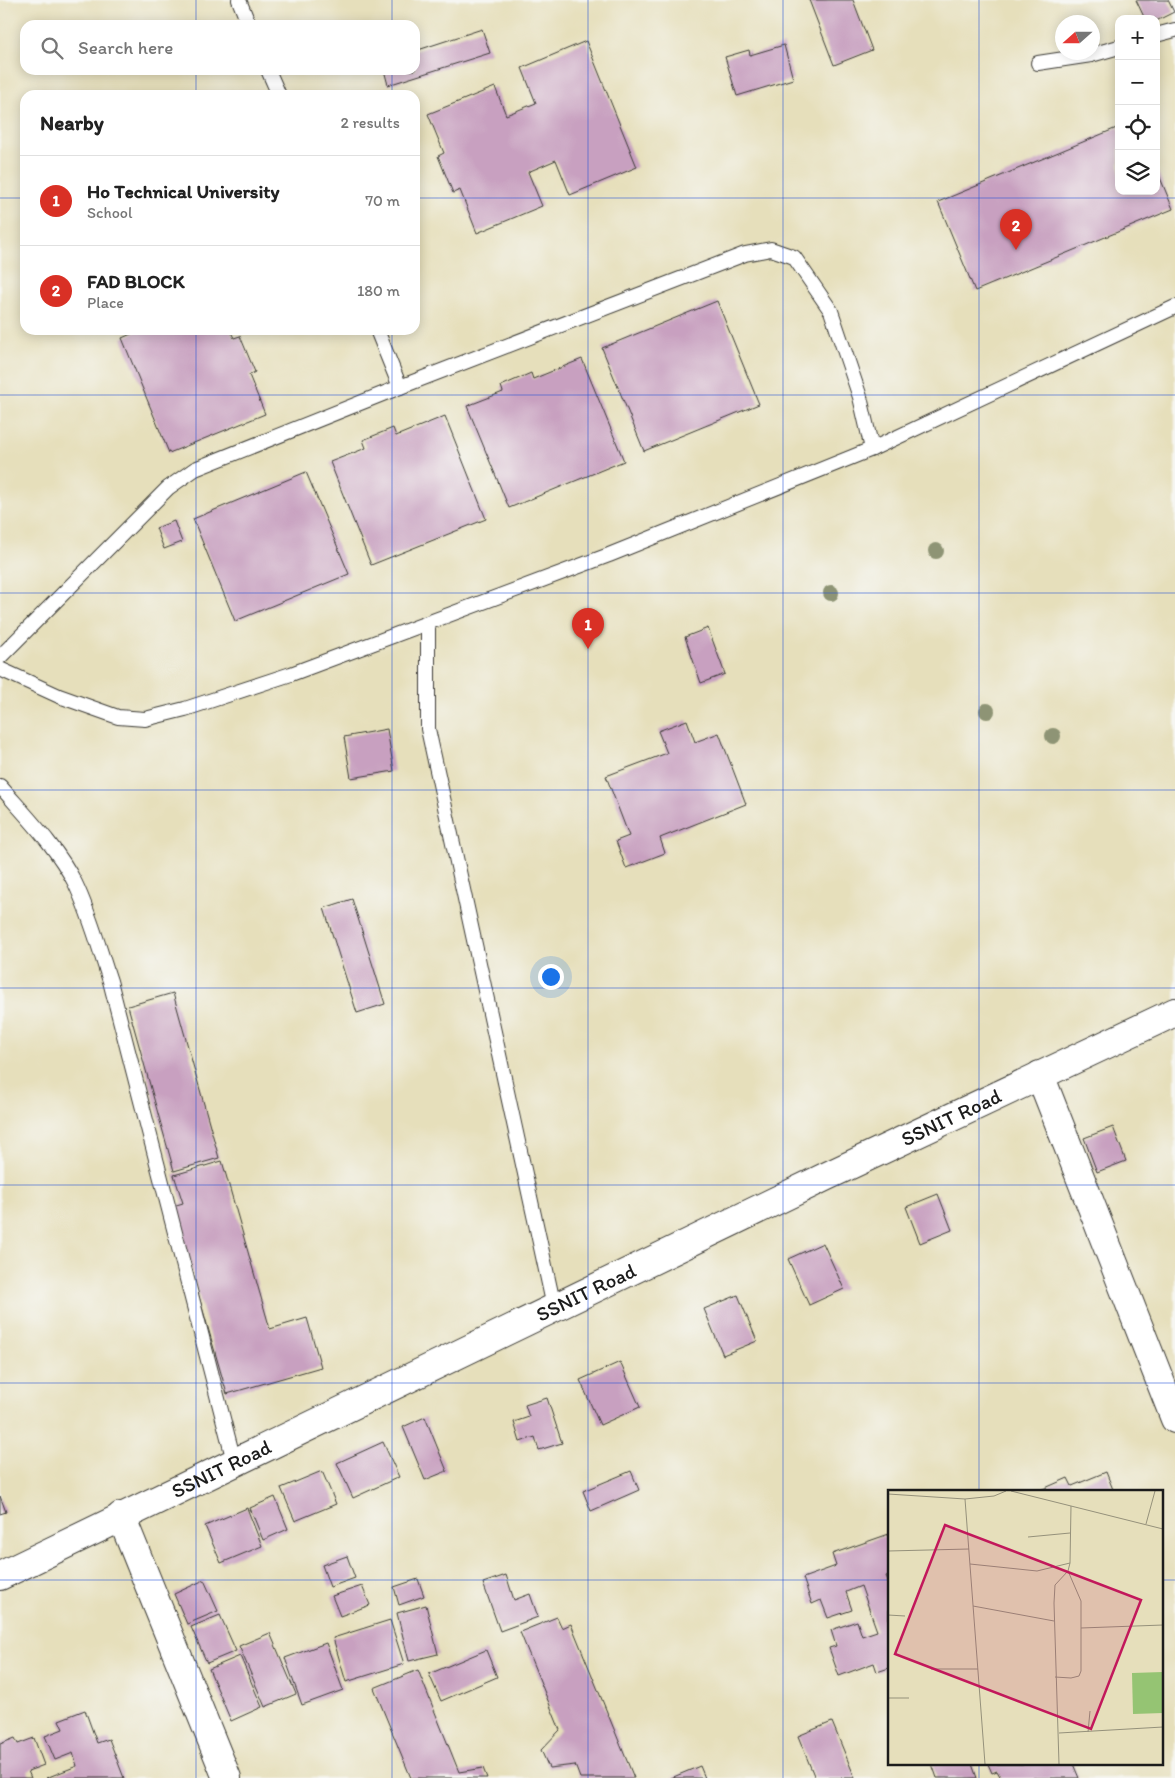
<!DOCTYPE html>
<meta charset="utf-8">
<style>
body{margin:0;font-family:Itim,sans-serif;background:#f2f2f2;color:#222}
.controls{position:absolute;right:15px;top:15px;display:grid;overflow:hidden;border-radius:10px;box-shadow:0 2px 12px #0003}
.controls button{width:45px;height:45px;display:grid;place-items:center;padding:0;border:0;border-bottom:1px solid #e0e0e0;background:#fff;color:#222;font:25px sans-serif}
.compass{position:absolute;left:1055px;top:15px;width:45px;height:45px;border-radius:50%;background:#fff;box-shadow:0 2px 12px #0003;rotate:249deg}
.you{position:absolute;left:550px;top:976px;width:18px;height:18px;margin:-12px;border:4px solid #fff;border-radius:50%;background:#1a73e8;box-shadow:0 0 0 8px #1a73e833}
.badge{display:grid;place-items:center;width:32px;height:32px;border-radius:50%;background:#d93025;color:#fff;font-size:16px;font-weight:700}
.pin{position:absolute;translate:-50% -41px;filter:drop-shadow(0 1px 2px #0008)}
.pin::after{content:'';position:absolute;top:26px;width:18px;height:15px;background:inherit;clip-path:polygon(0 0,100% 0,50% 100%)}
.list{margin:0;padding:0;list-style:none}
h2{display:flex;justify-content:space-between;align-items:center;height:65px;margin:0;padding:0 20px;font-size:21px}
h2 small{font-size:16px;font-weight:400;color:#767676}
.list li{display:grid;grid-template-columns:32px 1fr auto;gap:15px;align-items:center;box-sizing:border-box;height:90px;padding:0 20px;border-top:1px solid #e0e0e0}
.list b{display:block;font-size:19px;white-space:nowrap}
.list p{margin:0;font-size:16px;white-space:nowrap;color:#767676}
.list em{font-size:16px;font-style:normal;color:#767676}
.icon{flex:none;width:28px;height:28px;fill:none;stroke:currentColor;stroke-width:2;stroke-linecap:round;stroke-linejoin:round}
.map{position:relative;flex:none;width:1175px;height:1778px;overflow:hidden}
.search{position:absolute;background:#fff;box-shadow:0 2px 12px #0003;left:20px;top:20px;width:400px;height:55px;display:flex;align-items:center;gap:12px;box-sizing:border-box;padding:0 18px;border-radius:15px;color:#767676;font-size:19px}
.panel{position:absolute;background:#fff;box-shadow:0 2px 12px #0003;left:20px;top:90px;width:400px;height:245px;border-radius:15px}
.map>svg:first-child{display:block}
.building{fill:#c8a0c0}
.lines{fill:none;stroke-linecap:round;stroke-linejoin:round}
.service-casing{stroke:#3a3934;stroke-width:16}
.minor-casing{stroke:#3a3934;stroke-width:30}
.service{stroke:#fff;stroke-width:14}
.minor{stroke:#fff;stroke-width:28}
.tree{fill:#8e9474}
.grid{fill:none;stroke:#1d4ed8;stroke-width:1;stroke-opacity:0.55}
.labels{text-anchor:middle;stroke-width:4;stroke-linejoin:round;paint-order:stroke}
.street-label{font-size:21px;fill:#1c1c1c;stroke:#f6f6f2}
.inset-road{fill:none;stroke:#95917b;stroke-width:1}
.view{fill:#c2185b;fill-opacity:0.15;stroke:#c2185b;stroke-width:2.5}
.inset-edge{fill:none;stroke:#1c1c1c;stroke-width:2.5}
</style>
<div class="map">
<svg width="1175" height="1778" viewBox="0 0 1175 1778">
<rect width="100%" height="100%" fill="#f6f6f2"/>
<filter id="ink" filterUnits="userSpaceOnUse"><feTurbulence type="fractalNoise" baseFrequency=".02" numOctaves="2"/><feDisplacementMap in="SourceGraphic" scale="10" xChannelSelector="R" yChannelSelector="G"/><feConvolveMatrix kernelMatrix="1 2 1 2 8 2 1 2 1" color-interpolation-filters="sRGB"/></filter>
<filter id="wash" filterUnits="userSpaceOnUse"><feTurbulence type="fractalNoise" baseFrequency=".0096" numOctaves="4" result="noise"/><feDisplacementMap in="SourceGraphic" scale="20" xChannelSelector="R" yChannelSelector="G"/><feGaussianBlur stdDeviation="1.12" result="paint"/><feColorMatrix in="noise" values="0 0 0 0 0 0 0 0 0 0 0 0 0 0 0 0 0 1.4 0 .05"/><feComposite in="paint" operator="in"/></filter>
<g filter="url(#wash)">
<rect width="100%" height="100%" fill="#e6dfbb"/>
<g id="blocks">
<!-- building -->
<g class="building">
<path d="M 809,0 L 853,0 L 872,50 L 834,65 Z"/>
<path d="M 1136,0 L 1168,0 L 1174,12 L 1156,21 L 1156,19 L 1145,19 Z"/>
<path d="M 482,29 L 490,53 L 388,85 L 384,70 L 415,70 L 415,51 Z"/>
<path d="M 586,41 L 637,167 L 570,195 L 556,160 L 528,172 L 542,206 L 477,233 L 460,190 L 453,193 L 438,156 L 444,153 L 428,114 L 495,87 L 506,115 L 536,103 L 522,68 Z"/>
<path d="M 784,45 L 793,79 L 737,96 L 725,57 L 749,50 L 750,55 Z"/>
<path d="M 1119,127 L 1119,191 L 1156,191 L 1156,168 L 1173,209 L 975,291 L 938,202 Z"/>
<path d="M 717,301 L 759,404 L 644,451 L 602,348 Z"/>
<path d="M 140,330 L 230,330 L 234,338 L 240,336 L 255,372 L 249,375 L 265,414 L 169,453 L 122,338 Z"/>
<path d="M 582,359 L 624,461 L 509,508 L 467,406 L 503,392 L 501,386 L 531,373 L 533,379 Z"/>
<path d="M 445,416 L 486,519 L 371,565 L 330,462 L 366,448 L 363,440 L 393,428 L 396,436 Z"/>
<path d="M 306,472 L 349,574 L 235,621 L 193,519 Z"/>
<path d="M 174,521 L 182,542 L 164,549 L 156,528 Z"/>
<path d="M 708,628 L 725,674 L 701,683 L 685,637 Z"/>
<path d="M 687,720 L 695,742 L 719,733 L 746,804 L 660,838 L 665,853 L 626,868 L 616,841 L 629,836 L 606,776 L 667,753 L 658,731 Z"/>
<path d="M 387,729 L 394,771 L 351,778 L 344,737 Z"/>
<path d="M 352,899 L 385,1004 L 357,1013 L 324,908 Z"/>
<path d="M 173,993 L 219,1158 L 174,1171 L 128,1006 Z"/>
<path d="M 1113,1127 L 1126,1161 L 1097,1172 L 1084,1138 Z"/>
<path d="M 222,1161 L 270,1329 L 307,1318 L 321,1367 L 227,1394 L 173,1206 L 183,1203 L 174,1175 Z"/>
<path d="M 938,1194 L 952,1230 L 920,1243 L 906,1207 Z"/>
<path d="M 823,1243 L 844,1289 L 809,1305 L 788,1259 Z"/>
<path d="M 738,1295 L 757,1341 L 723,1355 L 704,1309 Z"/>
<path d="M 620,1362 L 640,1407 L 600,1425 L 580,1380 Z"/>
<path d="M 547,1398 L 562,1443 L 539,1450 L 535,1437 L 520,1442 L 514,1422 L 529,1417 L 525,1405 Z"/>
<path d="M 425,1417 L 447,1471 L 425,1480 L 403,1427 Z"/>
<path d="M 383,1442 L 399,1477 L 353,1498 L 337,1463 Z"/>
<path d="M 322,1471 L 336,1504 L 295,1521 L 281,1488 Z"/>
<path d="M 631,1471 L 639,1490 L 591,1511 L 583,1491 Z"/>
<path d="M 1106,1472 L 1114,1492 L 1036,1492 L 1068,1478 L 1072,1486 Z"/>
<path d="M 0,1496 L 6,1512 L 0,1514 Z"/>
<path d="M 275,1497 L 288,1529 L 263,1540 L 250,1508 Z"/>
<path d="M 247,1508 L 262,1546 L 221,1563 L 205,1526 Z"/>
<path d="M 889,1534 L 889,1575 L 886,1576 L 889,1583 L 889,1668 L 877,1672 L 874,1663 L 839,1676 L 829,1648 L 836,1646 L 831,1630 L 857,1621 L 862,1636 L 877,1631 L 861,1586 L 846,1592 L 852,1610 L 828,1618 L 821,1600 L 812,1604 L 803,1578 L 836,1566 L 832,1554 Z"/>
<path d="M 347,1556 L 355,1578 L 330,1587 L 322,1565 Z"/>
<path d="M 506,1575 L 514,1600 L 530,1594 L 538,1617 L 500,1631 L 483,1583 Z"/>
<path d="M 418,1579 L 424,1596 L 399,1605 L 394,1587 Z"/>
<path d="M 204,1580 L 218,1611 L 187,1624 L 174,1594 Z"/>
<path d="M 362,1586 L 370,1605 L 340,1616 L 332,1596 Z"/>
<path d="M 426,1605 L 438,1654 L 409,1661 L 397,1613 Z"/>
<path d="M 220,1615 L 236,1651 L 207,1663 L 191,1627 Z"/>
<path d="M 557,1617 L 562,1628 L 571,1624 L 634,1778 L 580,1778 L 575,1765 L 549,1768 L 541,1750 L 560,1730 L 520,1632 Z"/>
<path d="M 390,1620 L 404,1664 L 346,1682 L 333,1638 Z"/>
<path d="M 270,1633 L 296,1694 L 265,1707 L 239,1646 Z"/>
<path d="M 326,1643 L 343,1690 L 302,1705 L 285,1658 Z"/>
<path d="M 486,1650 L 497,1677 L 441,1701 L 429,1674 Z"/>
<path d="M 240,1656 L 262,1707 L 231,1721 L 209,1669 Z"/>
<path d="M 418,1670 L 459,1772 L 483,1768 L 487,1778 L 411,1778 L 374,1688 Z"/>
<path d="M 85,1710 L 97,1743 L 109,1739 L 124,1778 L 46,1778 L 77,1766 L 73,1753 L 55,1760 L 45,1736 L 63,1729 L 59,1720 Z"/>
<path d="M 832,1722 L 855,1778 L 815,1778 L 798,1736 Z"/>
<path d="M 15,1738 L 18,1744 L 34,1738 L 44,1765 L 28,1771 L 31,1778 L 0,1778 L 0,1744 Z"/>
<path d="M 932,1764 L 972,1764 L 977,1778 L 937,1778 Z"/>
<path d="M 988,1764 L 1073,1764 L 1079,1778 L 1001,1778 L 997,1771 L 992,1773 Z"/>
<path d="M 700,1766 L 705,1778 L 671,1778 Z"/>
</g>
</g>
</g>
<g filter="url(#ink)">
<use href="#blocks" fill-opacity="0" stroke="#3a3934" stroke-width="1"/>
<g class="lines">
<defs>
<g id="service">
<path d="M 239,0 L 249,25"/>
<path d="M 1156,35 L 1175,30"/>
<path d="M 1038,63 L 1091,55 L 1119,47"/>
<path d="M 268,70 L 279,95"/>
<path d="M 377,330 L 400,387"/>
<path d="M 428,624 L 428,729 L 554,1307"/>
<path d="M 0,657 L 168,488 L 195,469 L 400,387 L 745,254 L 771,249 L 794,257 L 831,311 L 860,397 L 872,449"/>
<path d="M 0,669 L 59,696 L 118,717 L 145,719 L 185,709 L 291,674 L 609,555 L 872,449 L 1175,307"/>
<path d="M 0,786 C 26,816 57,847 75,883 C 90,914 99,948 110,981 L 234,1461"/>
</g>
<g id="minor">
<path d="M 1040,1075 L 1175,1419"/>
<path d="M 121,1516 L 227,1778"/>
<path id="s1" d="M 0,1576 L 827,1176 L 1175,1012"/>
</g>
</defs>
<!-- service casing -->
<use href="#service" class="service-casing"/>
<!-- minor casing -->
<use href="#minor" class="minor-casing"/>
<!-- service -->
<use href="#service" class="service"/>
<!-- minor -->
<use href="#minor" class="minor"/>
</g>
<!-- trees -->
<g class="tree">
<circle cx="936" cy="551" r="8"/>
<circle cx="831" cy="593" r="8"/>
<circle cx="987" cy="711" r="8"/>
<circle cx="1053" cy="736" r="8"/>
</g>
</g>
<!-- grid -->
<path class="grid" d="M 196,0 L 196,25M 392,0 L 392,25M 588,0 L 588,1778M 783,0 L 783,1778M 979,0 L 979,1492M 196,70 L 196,95M 392,70 L 392,95M 0,198 L 25,198M 415,198 L 1175,198M 196,330 L 196,1778M 392,330 L 392,1778M 0,395 L 1175,395M 0,593 L 1175,593M 0,790 L 1175,790M 0,988 L 1175,988M 0,1185 L 1175,1185M 0,1383 L 1175,1383M 0,1580 L 889,1580M 1161,1580 L 1175,1580M 979,1764 L 979,1778"/>
<g class="labels">
<!-- street labels -->
<g class="street-label">
<text dy="7" stroke="none"><textPath href="#s1" startOffset="1056">SSNIT Road</textPath></text>
<text dy="7" stroke="none"><textPath href="#s1" startOffset="651">SSNIT Road</textPath></text>
<text dy="7" stroke="none"><textPath href="#s1" startOffset="246">SSNIT Road</textPath></text>
</g>
</g>
<!-- overview -->
<g transform="translate(888 1490)">
<rect width="275" height="275" fill="#e6dfbb"/>
<path d="M 275,182 L 275,223 L 245,224 L 244,183 Z" fill="#95c473"/>
<path class="inset-road" d="M 123,1 L 275,39M 0,4 L 77,9M 258,34 L 267,1M 140,47 L 182,43M 0,61 L 81,59M 82,74 L 149,81 L 182,73M 85,116 L 166,131M 0,125 L 17,126M 193,138 L 275,135M 43,179 L 90,179M 167,187 L 183,188 L 191,186 L 193,181 L 193,111 L 180,81M 0,208 L 21,208M 200,242 L 202,221M 171,243 L 275,237M 97,274 L 77,9 L 106,6 L 118,1M 171,274 L 166,113 L 167,95 L 180,81 L 182,73 L 183,16"/>
<path class="view" d="M 57,35 L 253,110 L 203,239 L 7,164 Z"/>
<rect width="275" height="275" class="inset-edge"/>
</g>
</svg>
<div class="controls">
<button>+</button>
<button>−</button>
<button><svg class="icon" aria-label="locate" viewBox="0 0 24 24"><circle cx="12" cy="12" r="6"/><path d="M12 2v4M12 18v4M2 12h4M18 12h4"/></svg></button>
<button><svg class="icon" aria-label="layers" viewBox="0 0 24 24"><path d="M12 4l9 5-9 5-9-5zM3 14l9 5 9-5"/></svg></button>
</div>
<svg class="compass" viewBox="-18 -18 36 36"><path d="M0-13l5 13h-10z" fill="#e53935"/><path d="M0 13l5-13h-10z" fill="#767676"/></svg>
<div class="you"></div>
<div class="pin badge" style="left:588px;top:649px">1</div>
<div class="pin badge" style="left:1016px;top:250px">2</div>
<div class="search"><svg class="icon" aria-label="search" viewBox="0 0 24 24"><circle cx="10" cy="10" r="6"/><path d="M15 15l6 6"/></svg>Search here</div>
<section class="panel">
<h2>Nearby<small>2 results</small></h2>
<ul class="list">
<li><span class="badge">1</span><div><b>Ho Technical University</b><p>School</p></div><em>70 m</em></li>
<li><span class="badge">2</span><div><b>FAD BLOCK</b><p>Place</p></div><em>180 m</em></li>
</ul>
</section>
</div>
